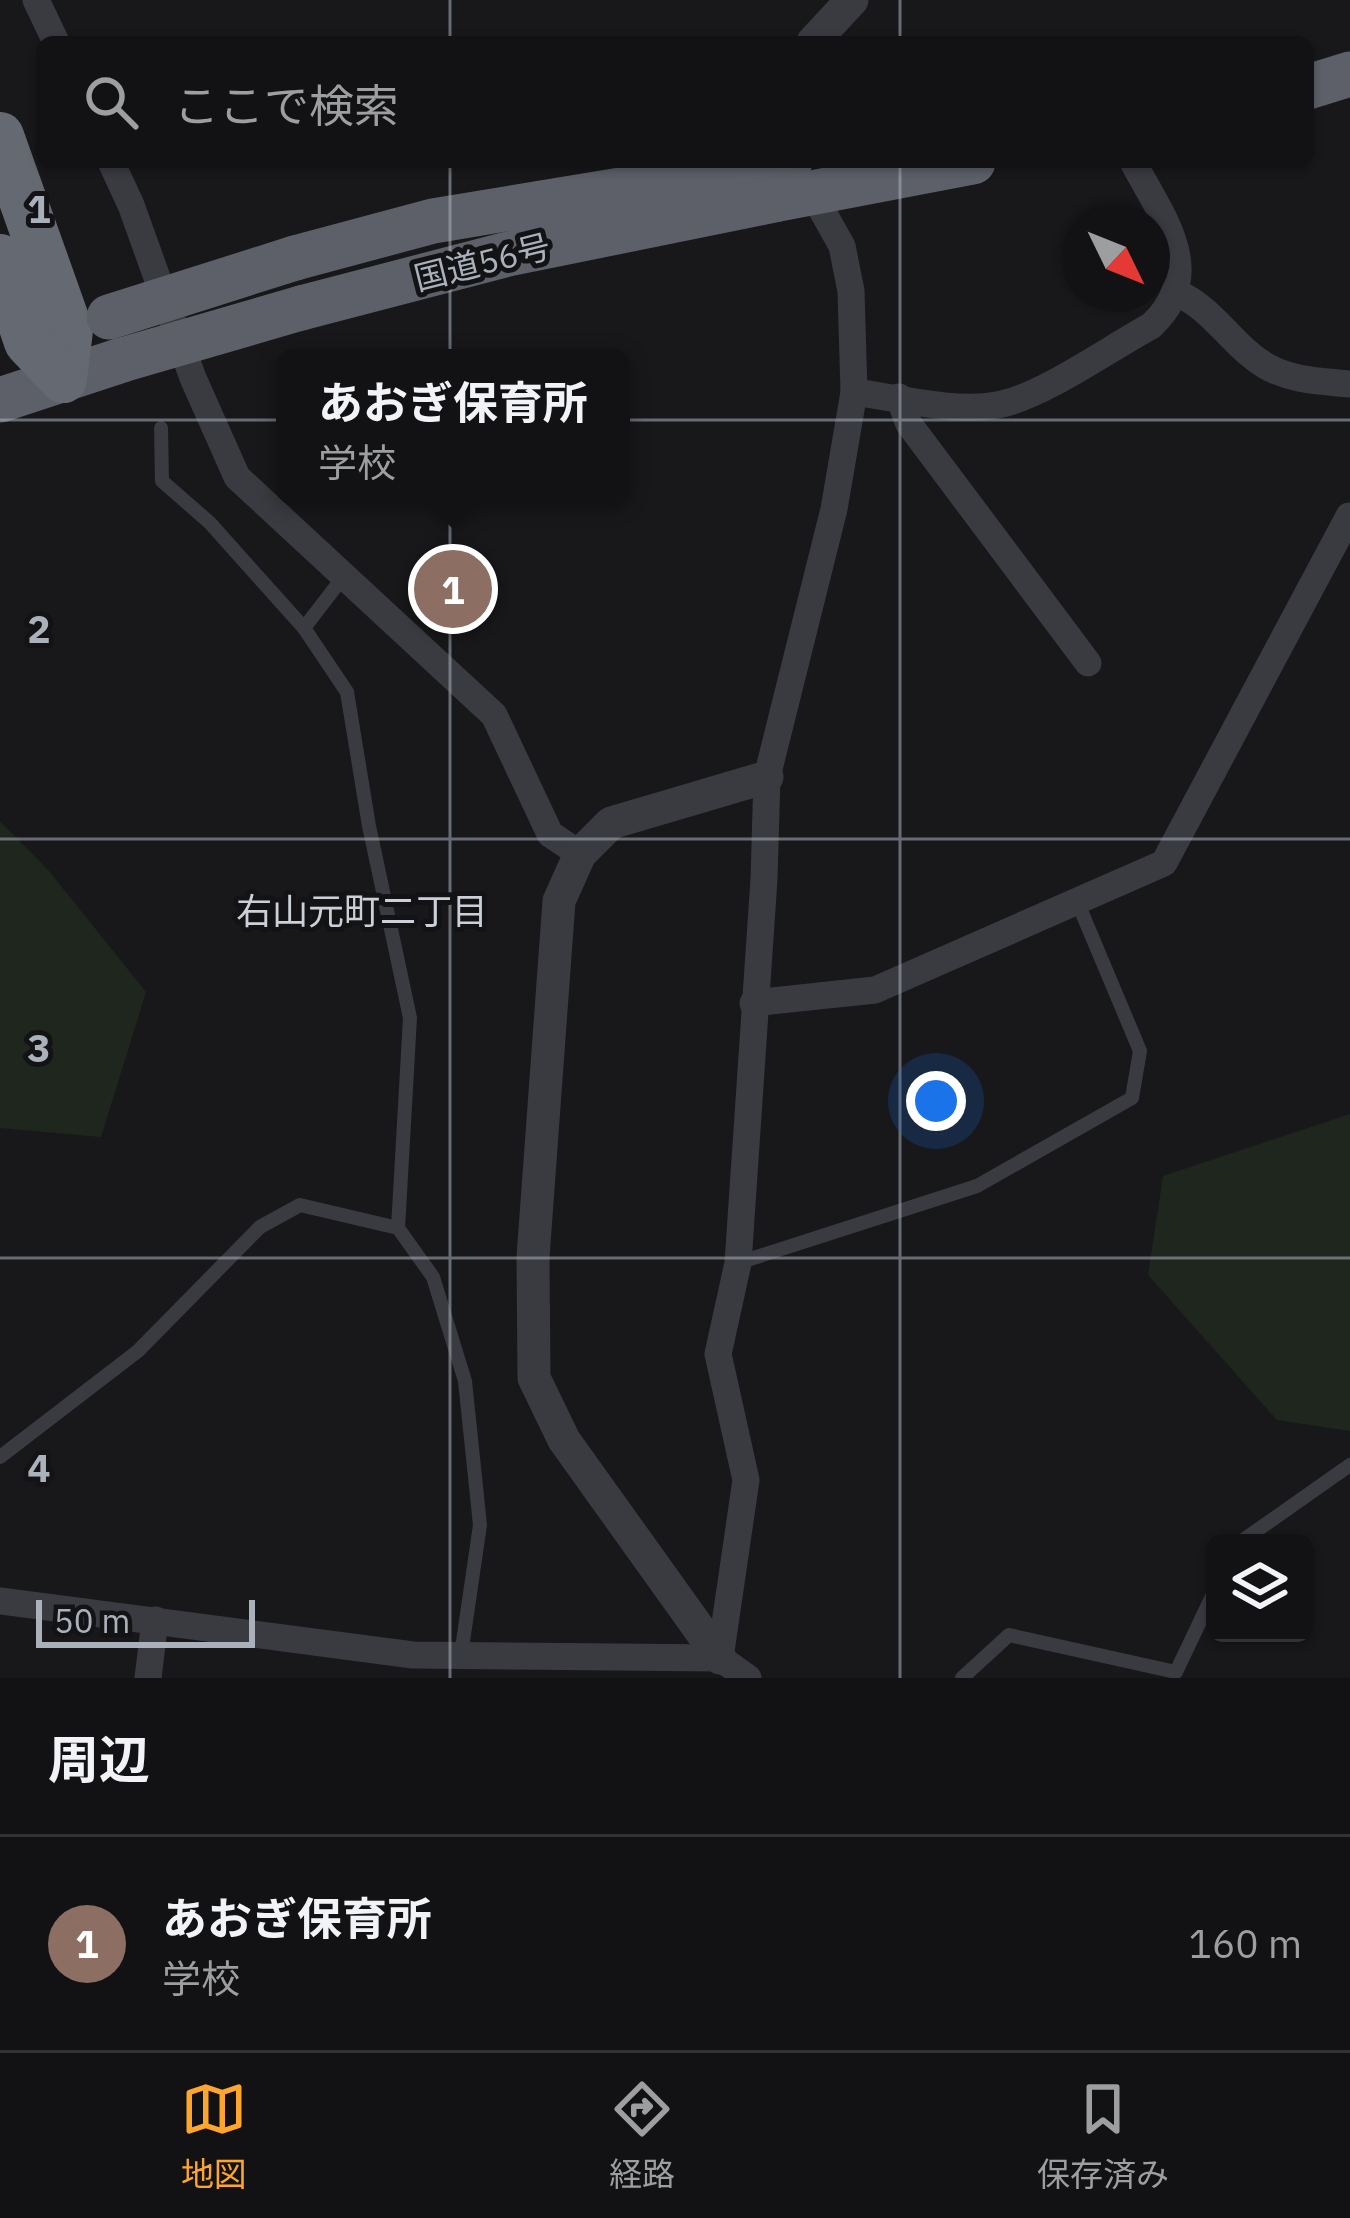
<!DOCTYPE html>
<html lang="ja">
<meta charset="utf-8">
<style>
body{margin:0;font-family:"IBM Plex Sans","Noto Sans JP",sans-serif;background:#1f2022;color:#f1f3f6}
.controls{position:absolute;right:36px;bottom:36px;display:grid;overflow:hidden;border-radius:18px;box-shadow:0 3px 9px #0004}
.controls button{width:108px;height:108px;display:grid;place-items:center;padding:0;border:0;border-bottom:3px solid #313234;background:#121214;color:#f1f3f6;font:60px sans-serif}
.compass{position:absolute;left:1062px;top:204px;width:108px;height:108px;border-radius:50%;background:#121214;box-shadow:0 3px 9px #0004;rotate:133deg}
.scale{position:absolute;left:36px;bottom:30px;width:219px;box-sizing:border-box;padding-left:12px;border:6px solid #aab1bb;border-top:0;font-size:33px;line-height:42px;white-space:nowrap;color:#aab1bb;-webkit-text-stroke:9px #131316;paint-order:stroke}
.you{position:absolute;left:936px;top:1101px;width:42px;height:42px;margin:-30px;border:9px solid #fff;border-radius:50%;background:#1a73e8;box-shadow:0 0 0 18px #1a73e833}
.badge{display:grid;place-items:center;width:78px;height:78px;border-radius:50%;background:#fda52d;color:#fff;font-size:39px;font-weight:700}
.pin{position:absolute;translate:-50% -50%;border:6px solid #fff;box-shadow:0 3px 12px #0006}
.popup{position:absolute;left:276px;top:349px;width:354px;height:156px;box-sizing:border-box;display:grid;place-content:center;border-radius:18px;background:#121214;filter:drop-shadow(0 3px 9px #0005);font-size:39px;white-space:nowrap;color:#9c9ea0}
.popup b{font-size:45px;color:#f1f3f6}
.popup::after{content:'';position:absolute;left:50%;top:100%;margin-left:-24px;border:24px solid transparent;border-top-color:#121214}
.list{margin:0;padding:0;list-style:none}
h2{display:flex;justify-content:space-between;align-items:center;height:156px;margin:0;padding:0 48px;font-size:51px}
h2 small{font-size:39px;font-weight:400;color:#9c9ea0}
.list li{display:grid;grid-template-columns:78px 1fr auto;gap:36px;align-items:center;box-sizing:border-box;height:216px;padding:0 48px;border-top:3px solid #313234}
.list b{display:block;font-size:45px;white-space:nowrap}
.list p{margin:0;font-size:39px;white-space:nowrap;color:#9c9ea0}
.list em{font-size:39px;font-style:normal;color:#9c9ea0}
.icon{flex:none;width:66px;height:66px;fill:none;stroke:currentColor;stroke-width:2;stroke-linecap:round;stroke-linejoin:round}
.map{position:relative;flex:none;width:1350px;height:1678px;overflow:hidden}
.search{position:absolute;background:#121214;box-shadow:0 3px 9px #0004;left:36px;right:36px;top:36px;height:132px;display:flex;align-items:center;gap:30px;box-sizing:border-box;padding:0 42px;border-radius:18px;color:#9c9ea0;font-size:45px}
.sheet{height:372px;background:#121214}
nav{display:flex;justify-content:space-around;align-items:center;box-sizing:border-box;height:168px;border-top:3px solid #313234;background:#121214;font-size:33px;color:#9c9ea0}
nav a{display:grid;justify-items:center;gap:6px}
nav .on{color:#fda52d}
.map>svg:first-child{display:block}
.green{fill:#1e261e}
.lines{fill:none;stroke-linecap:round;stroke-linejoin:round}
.service{stroke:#393b40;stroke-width:14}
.minor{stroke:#393b40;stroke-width:27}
.tertiary{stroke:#393b40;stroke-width:33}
.trunk{stroke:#5d6068;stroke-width:45}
.motorway{stroke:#656971;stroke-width:48}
.trunk-bridge{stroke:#5d6068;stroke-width:45}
.grid{fill:none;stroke:#aab1bb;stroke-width:3;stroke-opacity:0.55}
.labels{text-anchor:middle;stroke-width:10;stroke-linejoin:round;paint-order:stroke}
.street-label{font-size:33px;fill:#aab1bb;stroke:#131316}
.neighbourhood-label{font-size:36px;fill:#cbcfd7;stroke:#131316}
.grid-label{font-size:39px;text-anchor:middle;font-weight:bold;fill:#aab1bb;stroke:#131316;stroke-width:10;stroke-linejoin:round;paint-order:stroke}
</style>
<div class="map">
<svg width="1350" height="1678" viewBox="0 0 1350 1678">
<rect width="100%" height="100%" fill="#18181b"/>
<!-- green -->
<g class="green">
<path d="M 0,821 L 49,871 L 146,992 L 101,1137 L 0,1128 Z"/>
<path d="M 1350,1114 L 1350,1431 L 1277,1420 L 1148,1275 L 1163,1176 Z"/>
</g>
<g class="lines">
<!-- service -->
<g class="service">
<path d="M 161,428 L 162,481 L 210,523 L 304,628 L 347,692 L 369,826 L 410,1018 L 398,1228 L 433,1277 L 465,1381 L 480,1525 L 461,1655"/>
<path d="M 304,628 L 344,576"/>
<path d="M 738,1263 L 977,1186 L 1132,1098 L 1140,1051 L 1077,901"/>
<path d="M 0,1457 L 138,1351 L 260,1227 L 300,1205 L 398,1228"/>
<path d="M 1239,1543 L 1350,1465"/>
<path d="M 962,1678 L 1009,1635 L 1176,1672 L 1215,1590"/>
</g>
<!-- minor -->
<g class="minor">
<path d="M 36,0 L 56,42"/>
<path d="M 111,162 L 131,205 L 193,378 L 237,477 L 494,715 L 550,834 L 580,854"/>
<path d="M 1177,293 C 1214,309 1232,346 1266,366 C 1292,381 1321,381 1350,384"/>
<path d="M 854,392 C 900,398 956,414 1002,404 C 1046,394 1110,348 1151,326 C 1208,273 1162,217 1133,162"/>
<path d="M 899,397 L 909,424 L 1088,663"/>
<path d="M 753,1003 L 875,990 L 1164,863 L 1349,516"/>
<path d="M 0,1601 L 413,1655 L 720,1658 L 748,1678"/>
<path d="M 720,1658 L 746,1480 L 718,1354 L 738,1263 L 764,879 L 767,777 L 834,509 L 854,392 L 851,291 L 842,246 L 819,205"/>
<path d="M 148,1678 L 155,1620"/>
</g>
<!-- tertiary -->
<g class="tertiary">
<path d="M 813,42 L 852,0"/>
<path d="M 720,1658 L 564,1440 L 534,1378 L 533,1257 L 559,901 L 580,854 L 611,823 L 767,777"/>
</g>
<!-- trunk -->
<g class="trunk">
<path d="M 1308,87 L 1350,74"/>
<path d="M 295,258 L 433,221 L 790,162"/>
<path d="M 301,308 L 508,254 L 774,200"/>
<path d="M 0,400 L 122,360"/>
</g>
<!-- motorway -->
<g class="motorway">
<path d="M 0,136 L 69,330 L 63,379"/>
<path d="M 0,258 L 28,342 L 63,379"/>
</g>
<!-- trunk-bridge -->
<g class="trunk-bridge">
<path d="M 774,200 L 973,162"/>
<path d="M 109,317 L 295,258"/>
<path d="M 122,360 L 301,308"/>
</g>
</g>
<!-- grid -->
<path class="grid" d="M 450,0 L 450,42M 900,0 L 900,42M 450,162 L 450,1678M 900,162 L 900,1678M 0,420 L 1350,420M 0,839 L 1350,839M 0,1258 L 1350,1258"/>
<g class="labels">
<!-- street labels -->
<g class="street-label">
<text transform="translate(482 262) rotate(-14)" y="12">国道56号</text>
</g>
<!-- neighbourhood labels -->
<g class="neighbourhood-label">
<text x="362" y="924">右山元町二丁目</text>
</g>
</g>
<g class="grid-label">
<text x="39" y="223">1</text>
<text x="39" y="643">2</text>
<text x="39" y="1062">3</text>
<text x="39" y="1482">4</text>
</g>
</svg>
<div class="controls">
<button><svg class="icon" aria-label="layers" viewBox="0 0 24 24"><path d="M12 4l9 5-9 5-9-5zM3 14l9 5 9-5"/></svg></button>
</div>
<svg class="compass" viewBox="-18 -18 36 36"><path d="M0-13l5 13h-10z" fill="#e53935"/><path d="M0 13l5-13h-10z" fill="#9c9ea0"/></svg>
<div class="scale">50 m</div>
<div class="you"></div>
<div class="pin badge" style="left:453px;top:589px;background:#8d6e63">1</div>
<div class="popup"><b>あおぎ保育所</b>学校</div>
<div class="search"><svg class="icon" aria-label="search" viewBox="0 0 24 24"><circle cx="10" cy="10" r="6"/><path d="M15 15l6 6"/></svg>ここで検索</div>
</div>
<section class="sheet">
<h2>周辺<small></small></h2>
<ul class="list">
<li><span class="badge" style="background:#8d6e63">1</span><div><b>あおぎ保育所</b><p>学校</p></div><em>160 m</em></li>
</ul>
</section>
<nav>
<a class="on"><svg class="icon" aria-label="map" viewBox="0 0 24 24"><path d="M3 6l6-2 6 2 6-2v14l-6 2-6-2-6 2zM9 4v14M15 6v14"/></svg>地図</a>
<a><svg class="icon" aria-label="directions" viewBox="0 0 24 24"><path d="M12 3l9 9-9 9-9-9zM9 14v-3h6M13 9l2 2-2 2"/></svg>経路</a>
<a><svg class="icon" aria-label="saved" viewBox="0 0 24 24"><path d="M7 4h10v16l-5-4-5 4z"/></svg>保存済み</a>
</nav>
